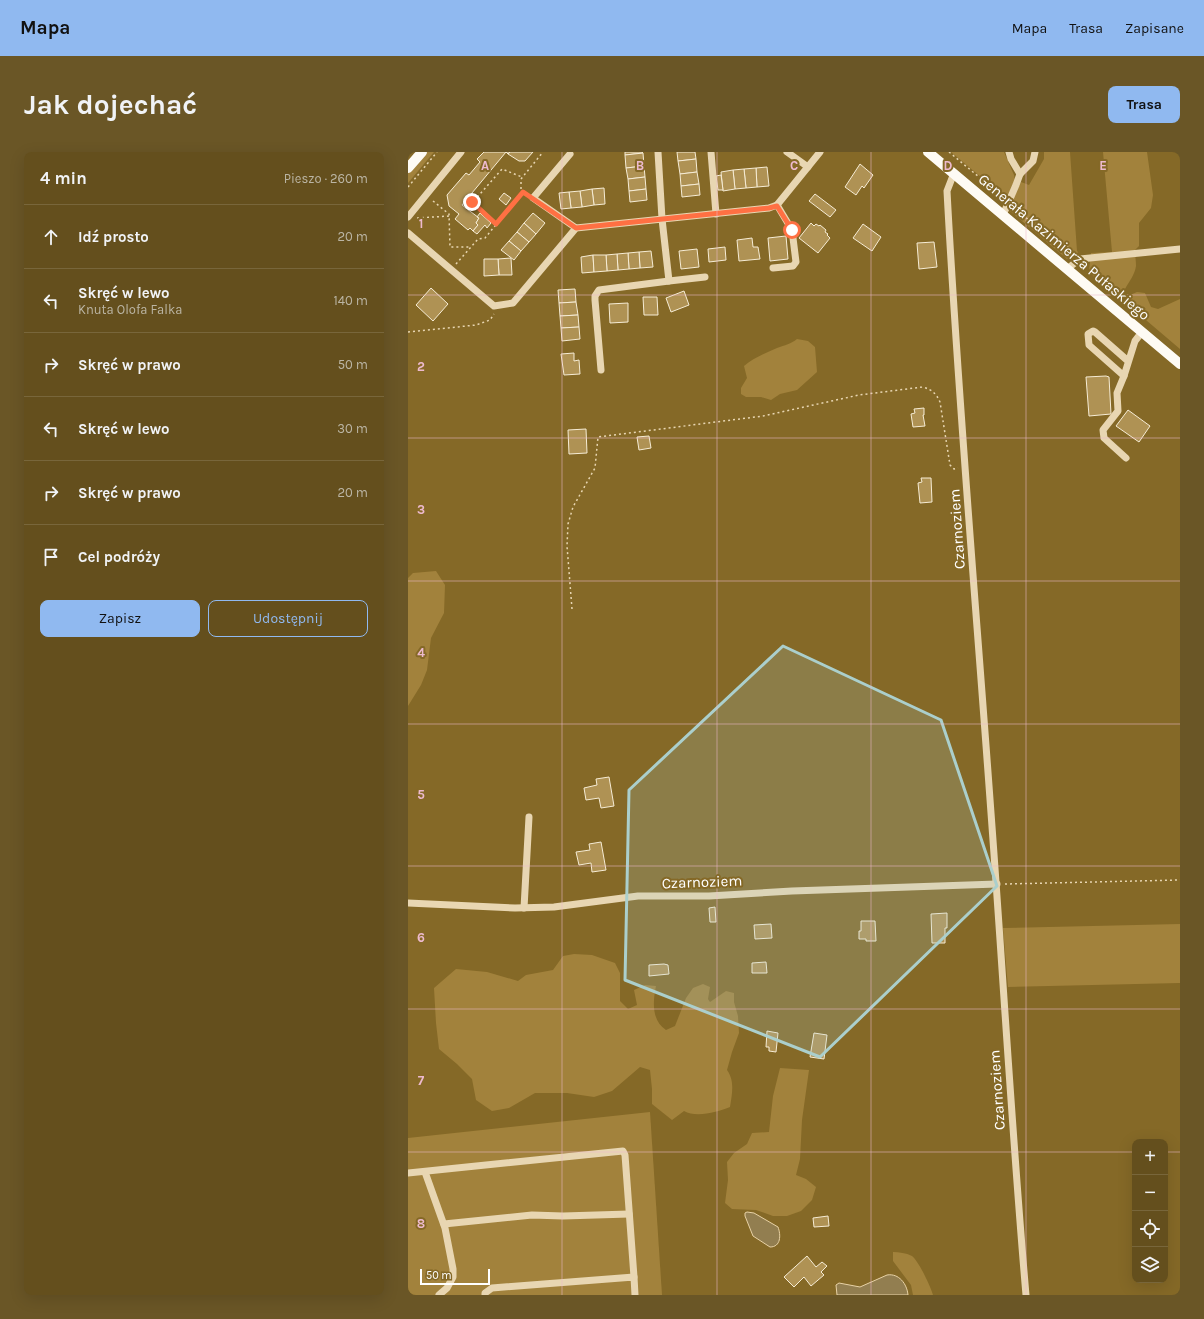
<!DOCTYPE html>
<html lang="pl">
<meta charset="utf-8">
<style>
body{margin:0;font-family:Karla,sans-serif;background:#6a5626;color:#f1f3f6}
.controls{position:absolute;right:12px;bottom:12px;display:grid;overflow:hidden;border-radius:8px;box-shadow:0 4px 16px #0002}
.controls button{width:36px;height:36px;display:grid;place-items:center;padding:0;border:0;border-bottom:1px solid #78663b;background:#644f1d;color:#f1f3f6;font:20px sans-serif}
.scale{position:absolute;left:12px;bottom:10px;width:70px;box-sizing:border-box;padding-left:4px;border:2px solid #fff;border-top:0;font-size:11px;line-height:14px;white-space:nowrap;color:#fff;-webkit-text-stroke:3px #856927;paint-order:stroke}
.stop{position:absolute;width:12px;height:12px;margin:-9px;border:3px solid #ff7043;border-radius:50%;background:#fff}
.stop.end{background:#ff7043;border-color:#fff;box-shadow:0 1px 4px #0008}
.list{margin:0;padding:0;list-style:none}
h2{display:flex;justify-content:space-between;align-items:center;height:52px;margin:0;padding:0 16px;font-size:17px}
h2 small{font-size:13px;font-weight:400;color:#bbb5a4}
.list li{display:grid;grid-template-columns:26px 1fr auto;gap:12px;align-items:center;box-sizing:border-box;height:64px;padding:0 16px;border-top:1px solid #78663b}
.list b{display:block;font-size:15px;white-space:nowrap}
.list p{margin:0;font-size:13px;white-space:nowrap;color:#bbb5a4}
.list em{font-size:13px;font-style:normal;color:#bbb5a4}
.actions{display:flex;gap:8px;padding:12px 16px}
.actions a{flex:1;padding:9px 0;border:1px solid #90b9f0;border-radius:8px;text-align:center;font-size:14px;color:#90b9f0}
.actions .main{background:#90b9f0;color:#111}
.icon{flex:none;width:22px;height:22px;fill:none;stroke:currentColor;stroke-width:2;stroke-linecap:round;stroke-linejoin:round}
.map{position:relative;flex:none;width:772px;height:1143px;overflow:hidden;border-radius:8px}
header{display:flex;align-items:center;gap:24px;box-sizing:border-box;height:56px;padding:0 20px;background:#90b9f0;color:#111}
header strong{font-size:19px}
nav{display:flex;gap:22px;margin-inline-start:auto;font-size:14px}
.intro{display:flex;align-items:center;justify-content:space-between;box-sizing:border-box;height:96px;padding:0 24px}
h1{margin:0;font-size:28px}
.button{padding:10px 18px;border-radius:8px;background:#90b9f0;color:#111;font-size:14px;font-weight:700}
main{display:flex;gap:24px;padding:0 24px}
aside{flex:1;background:#644f1d;border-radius:8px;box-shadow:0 4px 16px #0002}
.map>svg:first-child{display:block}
.green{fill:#a2823c}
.water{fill:#927e50;stroke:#e8d2a6}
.building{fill:#af9254;stroke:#f6ecd5}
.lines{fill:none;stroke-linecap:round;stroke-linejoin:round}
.path{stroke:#e8d6b2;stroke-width:1.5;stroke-dasharray:2 3;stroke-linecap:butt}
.minor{stroke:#e8d6b2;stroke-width:7}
.major{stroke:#fefbf4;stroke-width:10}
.route{stroke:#ff7043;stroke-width:5}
.marked{fill:#abcfcc;fill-opacity:0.2;stroke:#abcfcc;stroke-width:3;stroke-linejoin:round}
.grid{fill:none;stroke:#edbace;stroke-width:1;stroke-opacity:0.55}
.labels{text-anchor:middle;stroke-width:4;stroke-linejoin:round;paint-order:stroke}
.street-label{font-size:15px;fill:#fff;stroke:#856927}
.grid-label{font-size:13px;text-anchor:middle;font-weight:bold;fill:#edbace;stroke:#856927;stroke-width:4;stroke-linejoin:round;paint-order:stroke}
</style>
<header>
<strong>Mapa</strong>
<nav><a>Mapa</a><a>Trasa</a><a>Zapisane</a></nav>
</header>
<div class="intro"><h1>Jak dojechać</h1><a class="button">Trasa</a></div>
<main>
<aside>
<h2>4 min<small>Pieszo · 260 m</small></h2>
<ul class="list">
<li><svg class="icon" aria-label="ahead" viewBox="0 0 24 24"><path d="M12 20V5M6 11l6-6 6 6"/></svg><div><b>Idź prosto</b></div><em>20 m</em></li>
<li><svg class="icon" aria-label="left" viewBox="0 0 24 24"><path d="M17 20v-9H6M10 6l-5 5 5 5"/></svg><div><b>Skręć w lewo</b><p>Knuta Olofa Falka</p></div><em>140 m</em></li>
<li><svg class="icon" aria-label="right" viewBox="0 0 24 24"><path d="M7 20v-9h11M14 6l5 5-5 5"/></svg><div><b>Skręć w prawo</b></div><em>50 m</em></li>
<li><svg class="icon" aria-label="left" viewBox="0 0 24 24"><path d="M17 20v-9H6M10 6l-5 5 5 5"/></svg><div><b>Skręć w lewo</b></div><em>30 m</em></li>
<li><svg class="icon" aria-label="right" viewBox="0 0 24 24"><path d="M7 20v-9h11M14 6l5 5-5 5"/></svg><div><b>Skręć w prawo</b></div><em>20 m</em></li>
<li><svg class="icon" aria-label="arrive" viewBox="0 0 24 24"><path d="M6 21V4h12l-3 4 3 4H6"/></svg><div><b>Cel podróży</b></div></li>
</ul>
<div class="actions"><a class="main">Zapisz</a><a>Udostępnij</a></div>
</aside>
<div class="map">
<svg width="772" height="1143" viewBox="0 0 772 1143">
<rect width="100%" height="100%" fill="#856927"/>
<!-- green -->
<g class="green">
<path d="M 19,0 L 26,0 L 0,31 L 0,21 Z"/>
<path d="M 543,0 L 596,0 L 606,23 L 607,29 L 598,46 Z"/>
<path d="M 636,0 L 662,0 L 669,99 L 670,100 C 667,105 665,107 659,107 L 602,59 L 602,53 L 613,30 L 621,33 L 636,7 Z"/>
<path d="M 695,0 L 739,0 L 745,43 L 743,56 L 731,71 L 731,94 L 727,98 C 727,103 728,109 728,114 C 727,122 721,130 717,137 L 709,140 L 693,133 L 681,119 L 683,101 L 704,100 Z"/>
<path d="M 729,140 L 737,141 L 743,155 L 750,157 L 772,147 L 772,197 L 725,157 L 720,149 L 722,143 Z"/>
<path d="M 389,187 L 400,189 L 407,195 L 409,220 L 389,238 L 372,242 L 363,248 L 353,245 L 338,245 L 333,242 L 333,236 L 339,226 L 336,214 C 345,206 358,201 369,196 C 377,193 383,192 389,187 Z"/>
<path d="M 28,419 L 37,433 L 36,461 L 23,486 L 19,518 L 13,533 L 0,554 L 0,426 L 5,421 Z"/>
<path d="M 772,772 L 772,831 L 600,835 L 595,776 Z"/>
<path d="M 166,802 L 184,803 L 207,811 L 212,821 L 212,849 L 220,857 L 229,853 L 226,838 L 237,833 L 248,834 C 245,849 243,868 258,878 L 267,874 L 278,846 L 285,836 L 295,832 L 302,835 L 300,847 L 302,850 L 318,839 L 326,841 L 326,850 L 330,864 L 331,881 L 324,900 L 319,918 C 327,929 324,942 322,955 C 310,960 288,966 276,959 L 264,968 L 244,952 L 244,937 L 242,918 L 232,915 L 204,939 L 186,945 L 159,941 L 127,941 L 101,956 L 84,959 L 68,948 L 64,927 L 49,912 L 31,897 L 28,871 L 26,836 L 48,817 L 79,820 L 110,829 L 118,823 L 145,818 L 155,804 Z"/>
<path d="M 372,916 L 401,918 L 394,968 L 392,1007 L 388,1023 L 398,1027 L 408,1035 L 404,1048 L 393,1059 L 379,1064 L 365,1064 L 348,1058 L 324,1057 L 317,1051 L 320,1028 L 319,1010 L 326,1001 L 339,992 L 344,981 L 361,980 L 365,944 Z"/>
<path d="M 242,960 L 254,1143 L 0,1143 L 0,986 Z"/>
<path d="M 485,1100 C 491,1100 498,1101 504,1104 C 510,1108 523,1135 525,1143 L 505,1143 L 503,1133 L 485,1109 Z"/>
</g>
<!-- water -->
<g class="water">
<path d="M 339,1060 L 346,1061 L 370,1075 C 373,1083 373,1095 362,1095 L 345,1084 L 337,1064 L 337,1061 Z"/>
<path d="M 479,1123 C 491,1121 499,1132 500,1143 L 429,1143 L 428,1133 L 431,1131 L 452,1135 Z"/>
</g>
<!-- building -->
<g class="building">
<path d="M 76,0 L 102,0 L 100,2 L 98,0 L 54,53 L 71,66 L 68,71 L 70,73 L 65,79 L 62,76 L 60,78 L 47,67 L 51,62 L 41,54 L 39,43 L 58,21 L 61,23 L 72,10 L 69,7 Z"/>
<path d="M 102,0 L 125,0 L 117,9 L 111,9 L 100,2 Z"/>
<path d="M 217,0 L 234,0 L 235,1 L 217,3 Z"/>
<path d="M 269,0 L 287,0 L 288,7 L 270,9 Z"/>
<path d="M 235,1 L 236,14 L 218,16 L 217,3 Z"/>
<path d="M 288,7 L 289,20 L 272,22 L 270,9 Z"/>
<path d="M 452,12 L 465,23 L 456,36 L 454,34 L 448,43 L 437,35 Z"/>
<path d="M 236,14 L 237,25 L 220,27 L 218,16 Z"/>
<path d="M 359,15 L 361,34 L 349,35 L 348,16 Z"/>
<path d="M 348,16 L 349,35 L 338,36 L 336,17 Z"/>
<path d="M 336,17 L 338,36 L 327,37 L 325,18 Z"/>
<path d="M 325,18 L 327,37 L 315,39 L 313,20 Z"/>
<path d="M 289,20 L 291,32 L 273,34 L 272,22 Z"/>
<path d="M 313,23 L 315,38 L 310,38 L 308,24 Z"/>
<path d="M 237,25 L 238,37 L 221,39 L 220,27 Z"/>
<path d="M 291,32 L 292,43 L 274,45 L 273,34 Z"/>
<path d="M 196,36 L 197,52 L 186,53 L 184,37 Z"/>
<path d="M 184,37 L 186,53 L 174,55 L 172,39 Z"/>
<path d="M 238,37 L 239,48 L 222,50 L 221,39 Z"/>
<path d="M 172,39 L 174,55 L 163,56 L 161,40 Z"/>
<path d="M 161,40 L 163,56 L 153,57 L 151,41 Z"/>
<path d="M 96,41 L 103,46 L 98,53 L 91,47 Z"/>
<path d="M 407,42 L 428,58 L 422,65 L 401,49 Z"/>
<path d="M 72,61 L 83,71 L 79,76 L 77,73 L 69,82 L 65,79 L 70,73 L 68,71 L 71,66 L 69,65 Z"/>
<path d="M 125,61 L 137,71 L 128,82 L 116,71 Z"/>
<path d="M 116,71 L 128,82 L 121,90 L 109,80 Z"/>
<path d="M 403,71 L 406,74 L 408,72 L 411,74 L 412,73 L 418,78 L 417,80 L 420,82 L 419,83 L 422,86 L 410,101 L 391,86 Z"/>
<path d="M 455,72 L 473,85 L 464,99 L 445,86 Z"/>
<path d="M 109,80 L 121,90 L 113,99 L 101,89 Z"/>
<path d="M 378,84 L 380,107 L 362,109 L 360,86 Z"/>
<path d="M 344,86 L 345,95 L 350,95 L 352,107 L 331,109 L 329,88 Z"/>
<path d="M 101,89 L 113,99 L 106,108 L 93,98 Z"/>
<path d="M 526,90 L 529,115 L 511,117 L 509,91 Z"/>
<path d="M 317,95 L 318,108 L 301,110 L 300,97 Z"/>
<path d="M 289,97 L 291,115 L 273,117 L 271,99 Z"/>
<path d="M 243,99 L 245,115 L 232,116 L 231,100 Z"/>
<path d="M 231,100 L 232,116 L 221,117 L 220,101 Z"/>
<path d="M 220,101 L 221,117 L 210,118 L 209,102 Z"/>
<path d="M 209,102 L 210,118 L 199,119 L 198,103 Z"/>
<path d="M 185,103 L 186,120 L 174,121 L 173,105 Z"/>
<path d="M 185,103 L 198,103 L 199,119 L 186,120 Z"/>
<path d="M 103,106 L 104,123 L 91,123 L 90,107 Z"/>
<path d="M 76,107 L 90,107 L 91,123 L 76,124 Z"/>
<path d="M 23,136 L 40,152 L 25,169 L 8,153 Z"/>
<path d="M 167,137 L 168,150 L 151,151 L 150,138 Z"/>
<path d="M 276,139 L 281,153 L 263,160 L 258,146 Z"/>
<path d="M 235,145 L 249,145 L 250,163 L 236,163 Z"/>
<path d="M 168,150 L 170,163 L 152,164 L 151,151 Z"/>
<path d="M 220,151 L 220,170 L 202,171 L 201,152 Z"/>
<path d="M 170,163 L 171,175 L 153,176 L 152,164 Z"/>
<path d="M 171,175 L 172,187 L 154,189 L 153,176 Z"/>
<path d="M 166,201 L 166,209 L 171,208 L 172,222 L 156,223 L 153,202 Z"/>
<path d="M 698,224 L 701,225 L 703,262 L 681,264 L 678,225 Z"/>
<path d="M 516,256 L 516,263 L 515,263 L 517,274 L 505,275 L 503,262 L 507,261 L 506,257 Z"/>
<path d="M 720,258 L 742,274 L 731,290 L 708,274 Z"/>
<path d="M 178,277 L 179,301 L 161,302 L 160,278 Z"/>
<path d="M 241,284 L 243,296 L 231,298 L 229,285 Z"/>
<path d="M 513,326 L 523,326 L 524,350 L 512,351 L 510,331 L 514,330 Z"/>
<path d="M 201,625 L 206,654 L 193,656 L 191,646 L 178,648 L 176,636 L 189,633 L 188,627 Z"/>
<path d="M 193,690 L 198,718 L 184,720 L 183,711 L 171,713 L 168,700 L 182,698 L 181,692 Z"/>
<path d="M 307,755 L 308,770 L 302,770 L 301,756 Z"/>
<path d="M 539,761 L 539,776 L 537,776 L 537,791 L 524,791 L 523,762 Z"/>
<path d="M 453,769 L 467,769 L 468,789 L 458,789 L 458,787 L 451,787 L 451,779 L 453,779 Z"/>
<path d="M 363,772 L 364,786 L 347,787 L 346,773 Z"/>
<path d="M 358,810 L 359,821 L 344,821 L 344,811 Z"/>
<path d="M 256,812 L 260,813 L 261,822 L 241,824 L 241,813 Z"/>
<path d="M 359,879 L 370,881 L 368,900 L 361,899 L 361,895 L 358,895 Z"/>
<path d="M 406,881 L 419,883 L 416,907 L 402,905 Z"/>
<path d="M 420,1064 L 421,1074 L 406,1075 L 405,1066 Z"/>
<path d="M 399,1104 L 408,1115 L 414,1110 L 419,1114 L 413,1120 L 416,1123 L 403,1134 L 396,1125 L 386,1135 L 376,1125 Z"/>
</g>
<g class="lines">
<!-- path -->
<g class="path">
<path d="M 541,0 L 595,45"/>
<path d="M 0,35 L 29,0"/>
<path d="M 116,41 L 113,37 L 113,27 L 135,0"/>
<path d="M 25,49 L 41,62 L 42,95 L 63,95"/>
<path d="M 607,56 L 632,78 L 648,86 L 668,101"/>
<path d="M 9,66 L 41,64"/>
<path d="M 88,72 L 64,51 L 94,17 L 114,25"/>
<path d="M 48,112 L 70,87 L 77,86 L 115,40"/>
<path d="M 0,180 L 68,173 L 82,168 L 86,162"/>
<path d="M 164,457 L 159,394 L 160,372 L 165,355 L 187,316 L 190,285 L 355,264 L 451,243 L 515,235 C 524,238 528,241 532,250 L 542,313 L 546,317 L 550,316"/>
<path d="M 597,732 L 772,728"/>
</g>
<!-- minor -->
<g class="minor">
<path d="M 303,0 L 308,62"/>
<path d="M 379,0 L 400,15"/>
<path d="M 601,0 L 603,7 L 612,22"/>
<path d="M 162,2 L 125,46 L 168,76"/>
<path d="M 546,21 L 539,39 C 550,247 568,454 583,661 C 595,821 604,982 618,1143"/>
<path d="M 595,63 L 608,33 L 612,22 L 625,9 L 627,0"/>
<path d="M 0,65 L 53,0"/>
<path d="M 0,81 L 86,154 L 105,151 L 168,76 L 361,56 L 369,53 L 412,0"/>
<path d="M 365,116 L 385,114 L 388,110 L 384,78 L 369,53"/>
<path d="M 659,117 L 672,107 L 772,97"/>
<path d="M 261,129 L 297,125"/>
<path d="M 720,209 L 687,180 L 685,179 L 680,182 L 681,193 L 716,224 L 727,189 L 734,180"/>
<path d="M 193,218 L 187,148 L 187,144 L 191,138 L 261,129 L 254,67 L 250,0"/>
<path d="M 716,224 L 709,241 L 710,259 L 695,278 L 696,286 L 718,306"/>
<path d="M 0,751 L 107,756 L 146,755 L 230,744 L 301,744 L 384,739 L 589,732"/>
<path d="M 116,756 L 121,665"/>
<path d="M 17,1020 L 37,1076 L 45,1117 L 45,1125 L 39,1136 L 31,1143"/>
<path d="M 0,1021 L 215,999 L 217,1003 L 226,1125"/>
<path d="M 36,1072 L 124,1063 L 155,1064 L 221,1062"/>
<path d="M 77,1143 L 77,1141 L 84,1136 L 226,1125 L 227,1143"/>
</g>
<!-- major -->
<g class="major">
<path d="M 520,0 L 772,212"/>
<path d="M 0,16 L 14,0"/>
</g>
</g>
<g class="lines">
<!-- route -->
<path class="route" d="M 64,50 L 88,72 L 115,40 L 168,76 L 361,56 L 369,54 L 384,78"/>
</g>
<!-- marked area -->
<path class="marked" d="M 375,494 L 533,568 L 589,734 L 412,905 L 217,828 L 221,638 Z"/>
<!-- grid -->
<path class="grid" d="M 154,0 L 154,1143M 309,0 L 309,1143M 463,0 L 463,1143M 618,0 L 618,1143M 0,143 L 772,143M 0,286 L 772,286M 0,429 L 772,429M 0,572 L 772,572M 0,714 L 772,714M 0,857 L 772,857M 0,1000 L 727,1000M 757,1000 L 772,1000"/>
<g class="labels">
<!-- street labels -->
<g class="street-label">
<text transform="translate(656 95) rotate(40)" y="5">Generała Kazimierza Pułaskiego</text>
<text transform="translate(549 377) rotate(-94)" y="5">Czarnoziem</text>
<text transform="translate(294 730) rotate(-2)" y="5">Czarnoziem</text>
<text transform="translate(589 938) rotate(-94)" y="5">Czarnoziem</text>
</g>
</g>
<g class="grid-label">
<text x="77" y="18">A</text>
<text x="232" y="18">B</text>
<text x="386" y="18">C</text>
<text x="540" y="18">D</text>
<text x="695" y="18">E</text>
<text x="13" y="76">1</text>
<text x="13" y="219">2</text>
<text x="13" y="362">3</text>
<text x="13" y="505">4</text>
<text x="13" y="647">5</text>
<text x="13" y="790">6</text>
<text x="13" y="933">7</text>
<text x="13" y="1076">8</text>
</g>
</svg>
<div class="controls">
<button>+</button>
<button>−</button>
<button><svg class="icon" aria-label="locate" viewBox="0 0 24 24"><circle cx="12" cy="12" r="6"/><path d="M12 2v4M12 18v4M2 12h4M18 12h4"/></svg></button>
<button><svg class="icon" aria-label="layers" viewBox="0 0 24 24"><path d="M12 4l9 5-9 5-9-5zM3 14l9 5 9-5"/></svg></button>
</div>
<div class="scale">50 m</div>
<div class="stop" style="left:384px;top:78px"></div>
<div class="stop end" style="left:64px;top:50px"></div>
</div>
</main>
